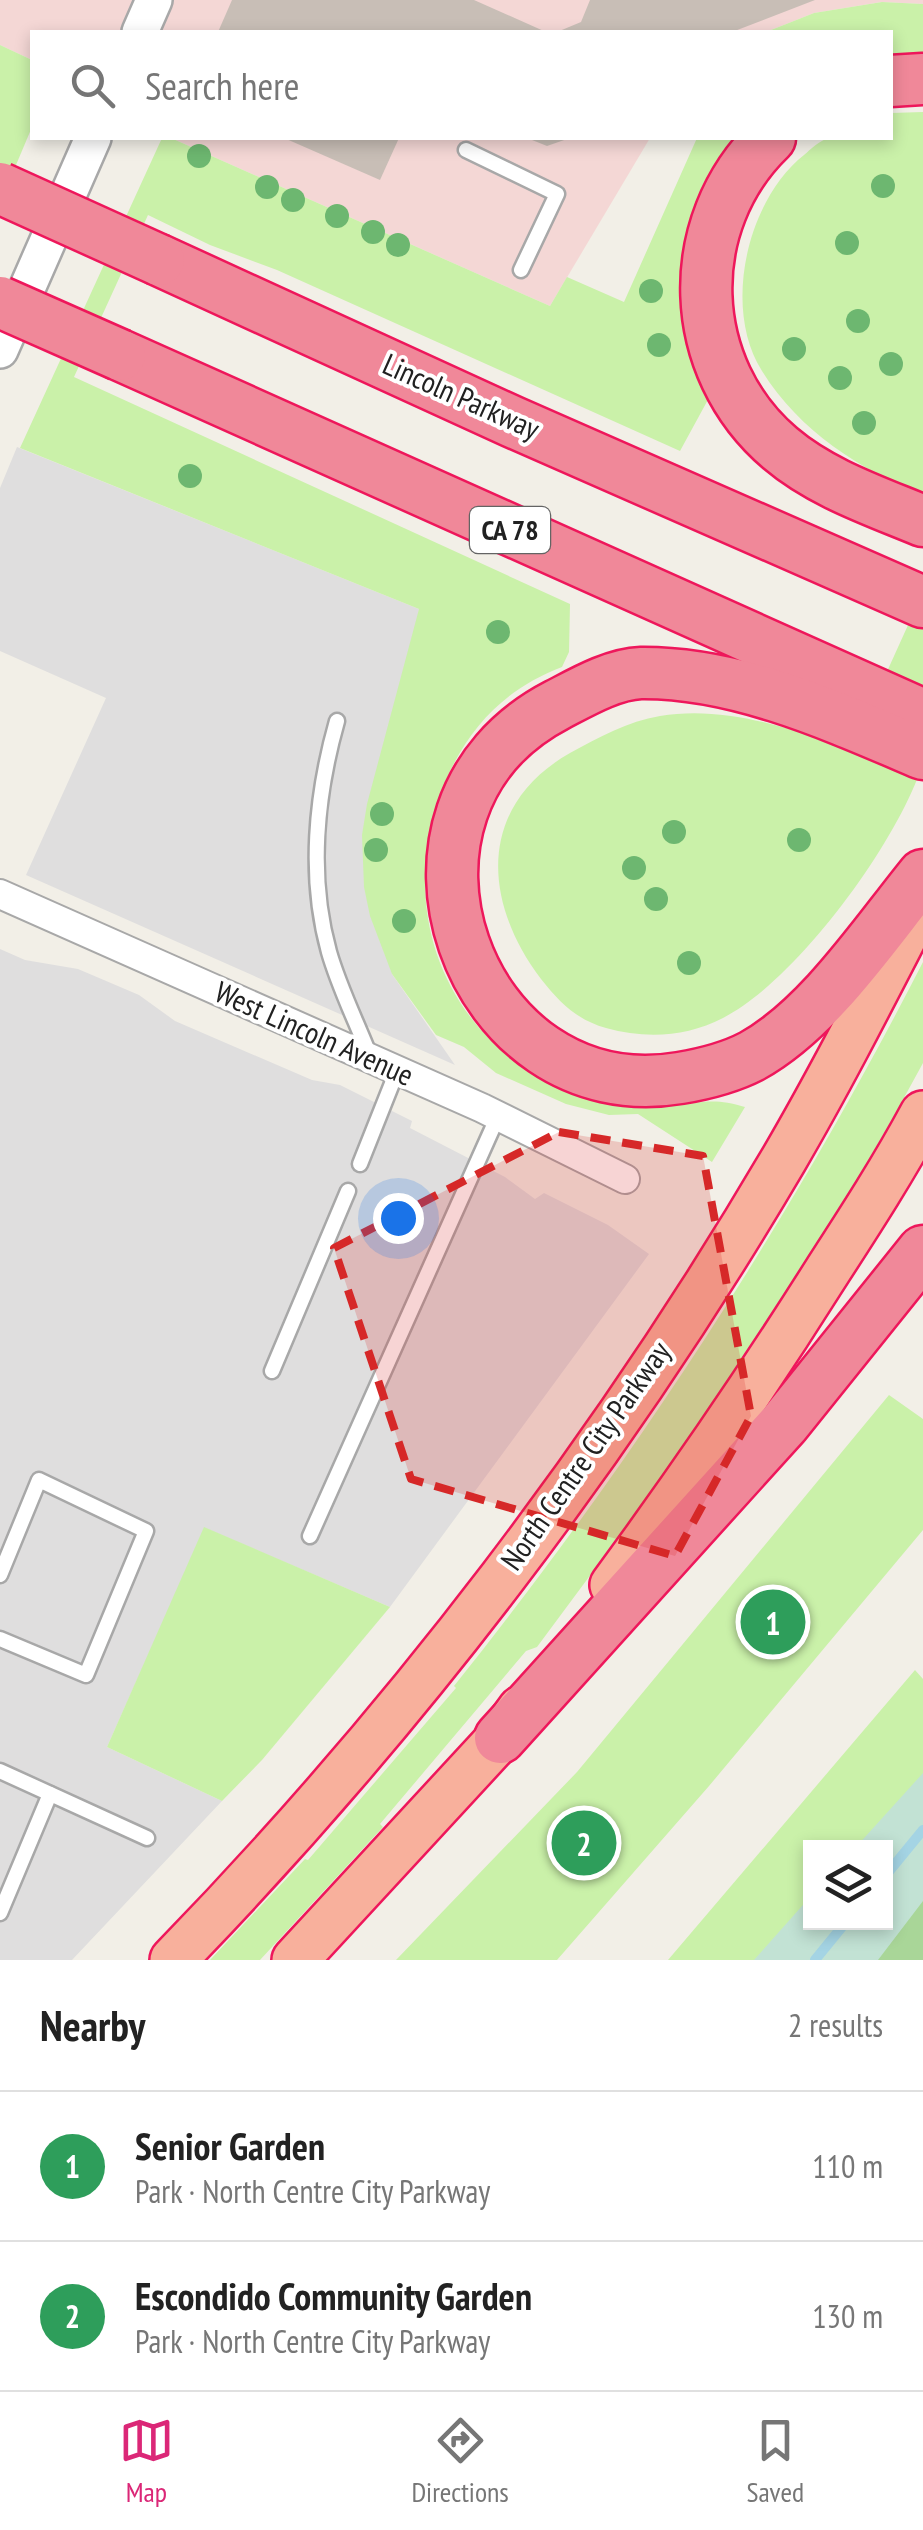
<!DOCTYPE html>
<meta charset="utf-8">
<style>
body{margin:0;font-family:"PT Sans Narrow",sans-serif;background:#f2f2f2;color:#222}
.controls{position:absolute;right:30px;bottom:30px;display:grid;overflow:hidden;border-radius:0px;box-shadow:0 5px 15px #0003}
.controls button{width:90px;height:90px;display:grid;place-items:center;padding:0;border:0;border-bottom:2px solid #e0e0e0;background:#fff;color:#222;font:50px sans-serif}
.you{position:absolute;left:398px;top:1218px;width:35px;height:35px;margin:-25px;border:8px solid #fff;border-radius:50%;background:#1a73e8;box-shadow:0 0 0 15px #1a73e833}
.badge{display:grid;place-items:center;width:65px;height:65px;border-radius:50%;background:#db2777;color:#fff;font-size:32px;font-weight:700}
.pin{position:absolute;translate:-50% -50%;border:5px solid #fff;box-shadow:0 2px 10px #0006}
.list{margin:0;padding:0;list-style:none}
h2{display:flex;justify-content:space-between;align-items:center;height:130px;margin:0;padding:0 40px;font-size:42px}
h2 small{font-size:32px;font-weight:400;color:#767676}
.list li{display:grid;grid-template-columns:65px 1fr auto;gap:30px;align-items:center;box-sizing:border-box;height:150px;padding:0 40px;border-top:2px solid #e0e0e0}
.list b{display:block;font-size:38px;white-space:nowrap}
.list p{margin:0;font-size:32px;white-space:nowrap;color:#767676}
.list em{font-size:32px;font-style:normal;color:#767676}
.icon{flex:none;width:55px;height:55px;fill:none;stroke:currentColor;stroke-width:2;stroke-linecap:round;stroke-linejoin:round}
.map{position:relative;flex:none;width:923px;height:1960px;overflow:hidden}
.search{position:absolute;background:#fff;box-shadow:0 5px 15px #0003;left:30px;right:30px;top:30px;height:110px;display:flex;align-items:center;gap:25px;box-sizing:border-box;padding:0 35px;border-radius:0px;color:#767676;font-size:38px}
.sheet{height:430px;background:#fff}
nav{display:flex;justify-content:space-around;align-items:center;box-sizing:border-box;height:140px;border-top:2px solid #e0e0e0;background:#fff;font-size:28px;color:#767676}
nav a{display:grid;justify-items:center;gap:5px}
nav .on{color:#db2777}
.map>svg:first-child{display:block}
.residential{fill:#dfdede}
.commercial{fill:#f4d7d5}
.grass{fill:#caf1a9}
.forest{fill:#a9d698}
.wetland{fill:#c2e2d4}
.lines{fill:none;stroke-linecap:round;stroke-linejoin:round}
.stream{stroke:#a4d4e4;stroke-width:10}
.building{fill:#c8beb6}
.service-casing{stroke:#a8a8a8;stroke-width:19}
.minor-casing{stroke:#a8a8a8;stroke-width:32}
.tertiary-casing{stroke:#a8a8a8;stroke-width:40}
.trunk-casing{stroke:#ee175b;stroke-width:50}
.motorway-casing{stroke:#ee175b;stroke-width:55}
.service{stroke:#fff;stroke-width:14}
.minor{stroke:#fff;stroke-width:28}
.tertiary{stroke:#fff;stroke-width:35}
.trunk{stroke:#f8b09c;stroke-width:45}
.motorway{stroke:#f08899;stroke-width:50}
.motorway-bridge-casing{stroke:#ee175b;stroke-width:55;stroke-linecap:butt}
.motorway-bridge{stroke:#f08899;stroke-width:50}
.tree{fill:#6db770}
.marked{fill:#d62828;fill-opacity:0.2;stroke:#d62828;stroke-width:8;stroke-dasharray:20 12;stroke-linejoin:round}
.labels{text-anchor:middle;stroke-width:8;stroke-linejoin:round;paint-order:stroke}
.shield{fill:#fff;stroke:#646464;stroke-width:2.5}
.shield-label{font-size:28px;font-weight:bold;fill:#212121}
.street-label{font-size:30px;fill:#212121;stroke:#fff}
</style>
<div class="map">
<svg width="923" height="1960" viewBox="0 0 923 1960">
<rect width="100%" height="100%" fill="#f2efe7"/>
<!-- residential -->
<g class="residential">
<path d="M 17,447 L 419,609 L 392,974 L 455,1065 L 26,875 L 106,698 L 0,651 L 0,488 Z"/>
<path d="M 0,949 L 25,960 L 78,969 L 139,995 L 175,1021 L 312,1080 L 340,1085 L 412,1121 L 410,1128 L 505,1177 L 535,1199 L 544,1193 L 608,1225 L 649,1254 L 390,1607 L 205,1528 L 107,1747 L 222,1801 L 72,1960 L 0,1960 Z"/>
</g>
<!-- commercial -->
<g class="commercial">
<path d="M 0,0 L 923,0 L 923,4 L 882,2 L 814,13 L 766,32 L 32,32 L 32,60 L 0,45 Z"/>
<path d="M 171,138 L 650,138 L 550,306 Z"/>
</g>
<!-- grass -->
<g class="grass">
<path d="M 882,2 L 923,4 L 923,58 L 891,60 L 890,32 L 766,32 L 814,13 Z"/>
<path d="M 0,45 L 32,60 L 32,127 L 0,203 Z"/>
<path d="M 923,112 L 923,496 C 859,468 800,432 762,371 C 722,308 747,200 804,155 C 811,149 820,140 829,138 C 847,133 872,138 890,138 L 891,113 Z"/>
<path d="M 162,138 L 171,138 L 550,306 L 567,277 L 624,302 L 697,138 L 744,138 L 685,301 L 690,351 L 710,396 L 680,451 L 277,270 L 210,245 L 148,215 L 74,377 L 570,604 L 569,652 L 562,667 C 507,688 470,725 446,780 C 400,890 430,1007 532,1074 C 575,1102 620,1107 670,1105 C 700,1103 715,1097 745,1107 L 712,1162 L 638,1114 L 609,1115 L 566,1104 L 496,1073 L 464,1047 L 436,1035 L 392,974 L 370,916 L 364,887 L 362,835 L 367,804 L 419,609 L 20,448 Z"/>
<path d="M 923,592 C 923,632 923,673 923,713 C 923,729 923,750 922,766 C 896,844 797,980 723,1018 C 686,1037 646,1039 606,1028 C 577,1020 559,1002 541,979 C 482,901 477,806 570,753 C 598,738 628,721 660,716 C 723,705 793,728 851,751 Z"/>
<path d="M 923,962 L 923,1063 L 894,1116 L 833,1221 L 695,1434 L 537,1647 L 526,1651 L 380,1824 L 383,1827 L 260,1960 L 210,1960 L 305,1859 L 308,1860 L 456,1688 L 454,1686 C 634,1461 792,1218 923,962 Z"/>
<path d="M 889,1395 L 923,1419 L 923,1530 L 709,1786 L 557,1960 L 396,1960 L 577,1772 Z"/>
<path d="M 204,1527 L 390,1607 L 262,1760 L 222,1801 L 107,1747 Z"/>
<path d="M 915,1670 L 923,1679 L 923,1775 L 859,1847 L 810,1848 L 810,1903 L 761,1960 L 668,1960 Z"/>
</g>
<!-- forest -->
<path class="forest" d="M 923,1896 L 923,1960 L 872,1960 Z"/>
<!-- wetland -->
<path class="wetland" d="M 923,1773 L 923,1901 L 878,1960 L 754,1960 L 810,1897 L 810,1922 L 886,1922 L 886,1848 L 856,1847 Z"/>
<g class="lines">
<!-- stream -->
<g class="stream">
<path d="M 886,1875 L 923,1830"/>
<path d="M 815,1960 L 846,1922"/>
</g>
</g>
<!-- building -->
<g class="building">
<path d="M 232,0 L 474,0 L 546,32 L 218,32 Z"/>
<path d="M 590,0 L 815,0 L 732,32 L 557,32 L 581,22 Z"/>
<path d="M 284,138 L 399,138 L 380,180 Z"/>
<path d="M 527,138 L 570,138 L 547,146 Z"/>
</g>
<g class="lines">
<defs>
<g id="service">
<path d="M 466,150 L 557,194 L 521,270"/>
<path d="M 337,721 C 316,795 308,877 329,952 C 339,987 356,1021 369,1054"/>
<path d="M 360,1164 L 397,1071"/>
<path d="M 272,1371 L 348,1191"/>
<path d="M 310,1536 L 498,1116"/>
<path d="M 0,1575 L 39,1480 L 146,1531 L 86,1675 L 0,1639"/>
<path d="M 0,1771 L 147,1838"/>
<path d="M 0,1913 L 50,1794"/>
</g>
<path id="minor" d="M 0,894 L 482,1108 L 625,1179"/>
<g id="tertiary">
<path d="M 140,32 L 154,0"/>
<path d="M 0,350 L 93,138"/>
</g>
<g id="trunk">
<path d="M 613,1585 C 688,1483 760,1378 828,1270 C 861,1219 894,1168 923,1114"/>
<path d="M 173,1960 C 406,1720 614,1448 784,1159 C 833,1075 878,986 923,899"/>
<path d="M 295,1960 L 500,1738 L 521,1709"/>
</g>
<g id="motorway">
<path d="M 890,81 L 923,79"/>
<path d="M 770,138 C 681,224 686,368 780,448 C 821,483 875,501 923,521"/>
<path d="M 159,260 L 513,422 L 923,602"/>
<path d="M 120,355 L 923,715"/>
<path d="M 923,754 C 836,717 738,672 641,673 C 613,674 582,692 557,705 C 357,809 468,1114 680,1078 C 704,1074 731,1067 752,1056 C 819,1019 875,934 923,875"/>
<path d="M 500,1738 L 784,1424 L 923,1251"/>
</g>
</defs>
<!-- service casing -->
<use href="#service" class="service-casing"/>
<!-- minor casing -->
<use href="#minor" class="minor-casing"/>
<!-- tertiary casing -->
<use href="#tertiary" class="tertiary-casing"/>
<!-- trunk casing -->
<use href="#trunk" class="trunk-casing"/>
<!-- motorway casing -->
<use href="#motorway" class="motorway-casing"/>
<!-- service -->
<use href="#service" class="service"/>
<!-- minor -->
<use href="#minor" class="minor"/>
<!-- tertiary -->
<use href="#tertiary" class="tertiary"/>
<!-- trunk -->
<use href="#trunk" class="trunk"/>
<!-- motorway -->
<use href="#motorway" class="motorway"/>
<defs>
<g id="motorway-bridge">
<path d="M 0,188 L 159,260"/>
<path d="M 0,302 L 120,355"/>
</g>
</defs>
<!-- motorway-bridge casing -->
<use href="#motorway-bridge" class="motorway-bridge-casing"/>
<!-- motorway-bridge -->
<use href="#motorway-bridge" class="motorway-bridge"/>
</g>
<!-- trees -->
<g class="tree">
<circle cx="199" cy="156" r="12"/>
<circle cx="883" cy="186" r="12"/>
<circle cx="267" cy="187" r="12"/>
<circle cx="293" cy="200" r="12"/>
<circle cx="337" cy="216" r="12"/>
<circle cx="373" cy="232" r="12"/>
<circle cx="847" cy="243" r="12"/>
<circle cx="398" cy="245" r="12"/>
<circle cx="651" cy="291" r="12"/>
<circle cx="858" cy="321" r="12"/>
<circle cx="659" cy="345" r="12"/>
<circle cx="794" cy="349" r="12"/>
<circle cx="891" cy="364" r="12"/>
<circle cx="840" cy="378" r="12"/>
<circle cx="864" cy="423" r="12"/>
<circle cx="190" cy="476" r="12"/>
<circle cx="498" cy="632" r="12"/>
<circle cx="382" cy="814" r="12"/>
<circle cx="674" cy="832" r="12"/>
<circle cx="799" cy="840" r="12"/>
<circle cx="376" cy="850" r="12"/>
<circle cx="634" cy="868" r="12"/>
<circle cx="656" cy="899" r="12"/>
<circle cx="404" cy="921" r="12"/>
<circle cx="689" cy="963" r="12"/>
</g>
<!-- marked area -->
<path class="marked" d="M 559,1132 L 703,1156 L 751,1416 L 675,1556 L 411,1479 L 334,1248 Z"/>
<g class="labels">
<!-- shield labels -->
<rect class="shield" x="470" y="507" width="80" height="46" rx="8"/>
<g class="shield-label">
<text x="510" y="540">CA 78</text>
</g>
<!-- street labels -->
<g class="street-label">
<text transform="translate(461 397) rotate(24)" y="10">Lincoln Parkway</text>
<text transform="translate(314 1034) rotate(24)" y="10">West Lincoln Avenue</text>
<text transform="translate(586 1456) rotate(-55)" y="10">North Centre City Parkway</text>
</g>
</g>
</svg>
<div class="controls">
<button><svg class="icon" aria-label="layers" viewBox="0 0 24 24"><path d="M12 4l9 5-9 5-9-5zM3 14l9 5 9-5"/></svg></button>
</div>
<div class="you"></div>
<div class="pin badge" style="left:773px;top:1622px;background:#2e9e5b">1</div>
<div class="pin badge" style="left:584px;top:1843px;background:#2e9e5b">2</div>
<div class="search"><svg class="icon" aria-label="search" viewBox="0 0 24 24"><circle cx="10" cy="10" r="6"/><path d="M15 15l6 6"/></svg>Search here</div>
</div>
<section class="sheet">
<h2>Nearby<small>2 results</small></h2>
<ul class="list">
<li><span class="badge" style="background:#2e9e5b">1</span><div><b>Senior Garden</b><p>Park · North Centre City Parkway</p></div><em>110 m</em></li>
<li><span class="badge" style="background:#2e9e5b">2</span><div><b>Escondido Community Garden</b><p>Park · North Centre City Parkway</p></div><em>130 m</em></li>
</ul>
</section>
<nav>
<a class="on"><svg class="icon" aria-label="map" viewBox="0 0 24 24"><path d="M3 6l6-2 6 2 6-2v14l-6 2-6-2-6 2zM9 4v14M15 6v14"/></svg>Map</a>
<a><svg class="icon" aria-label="directions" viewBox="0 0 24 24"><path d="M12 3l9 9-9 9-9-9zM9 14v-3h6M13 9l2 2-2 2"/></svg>Directions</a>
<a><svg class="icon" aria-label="saved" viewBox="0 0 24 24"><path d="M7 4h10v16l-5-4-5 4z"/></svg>Saved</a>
</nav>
